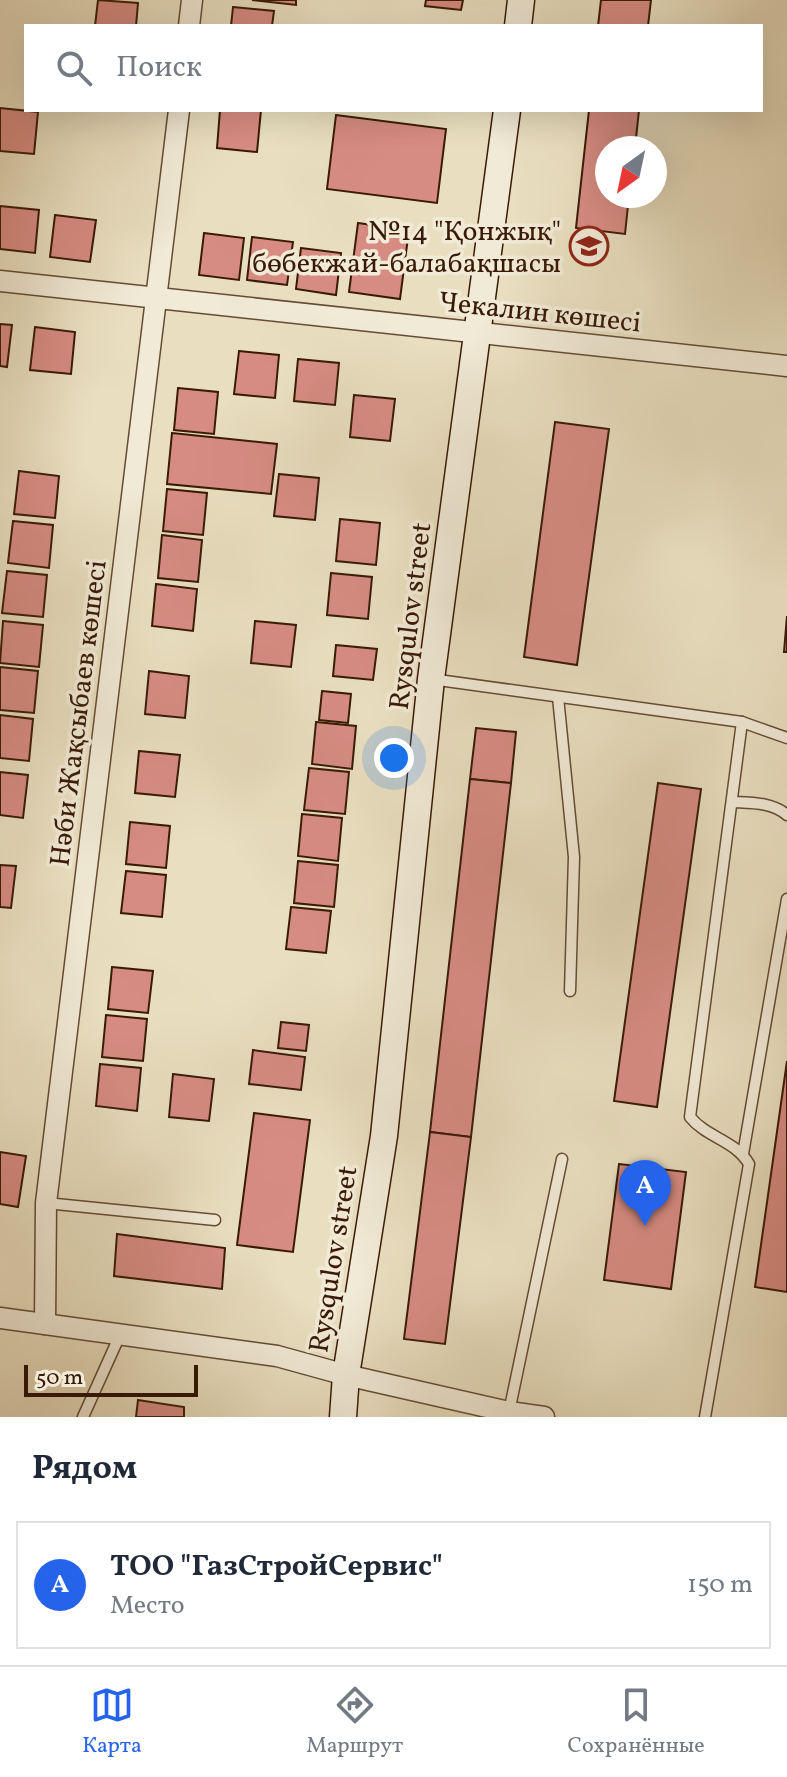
<!DOCTYPE html>
<html lang="ru">
<meta charset="utf-8">
<style>
body{margin:0;font-family:Vollkorn,serif;background:#f2f2f3;color:#1f2937}
.compass{position:absolute;left:595px;top:136px;width:72px;height:72px;border-radius:50%;background:#fff;box-shadow:0 8px 32px #0002;rotate:213deg}
.scale{position:absolute;left:24px;bottom:20px;width:174px;box-sizing:border-box;padding-left:8px;border:4px solid #391a06;border-top:0;font-size:22px;line-height:28px;white-space:nowrap;color:#391a06;-webkit-text-stroke:6px #f1ead6;paint-order:stroke}
.you{position:absolute;left:394px;top:758px;width:28px;height:28px;margin:-20px;border:6px solid #fff;border-radius:50%;background:#1a73e8;box-shadow:0 0 0 12px #1a73e833}
.badge{display:grid;place-items:center;width:52px;height:52px;border-radius:50%;background:#2563eb;color:#fff;font-size:26px;font-weight:700}
.pin{position:absolute;translate:-50% -66px;filter:drop-shadow(0 2px 4px #0008)}
.pin::after{content:'';position:absolute;top:42px;width:28px;height:24px;background:inherit;clip-path:polygon(0 0,100% 0,50% 100%)}
.list{margin:0;padding:0;list-style:none}
h2{display:flex;justify-content:space-between;align-items:center;height:104px;margin:0;padding:0 32px;font-size:34px}
h2 small{font-size:26px;font-weight:400;color:#747a83}
.list li{display:grid;grid-template-columns:52px 1fr auto;gap:24px;align-items:center;box-sizing:border-box;height:128px;margin:0 16px 16px;padding:0 16px;border:2px solid #e0e1e3;border-radius:0px}
.list b{display:block;font-size:30px;white-space:nowrap}
.list p{margin:0;font-size:26px;white-space:nowrap;color:#747a83}
.list em{font-size:26px;font-style:normal;color:#747a83}
.icon{flex:none;width:44px;height:44px;fill:none;stroke:currentColor;stroke-width:2;stroke-linecap:round;stroke-linejoin:round}
.map{position:relative;flex:none;width:787px;height:1417px;overflow:hidden}
.search{position:absolute;background:#fff;box-shadow:0 8px 32px #0002;left:24px;right:24px;top:24px;height:88px;display:flex;align-items:center;gap:20px;box-sizing:border-box;padding:0 28px;border-radius:0px;color:#747a83;font-size:30px}
.sheet{height:248px;background:#fff}
nav{display:flex;justify-content:space-around;align-items:center;box-sizing:border-box;height:112px;border-top:2px solid #e0e1e3;background:#fff;font-size:22px;color:#747a83}
nav a{display:grid;justify-items:center;gap:4px}
nav .on{color:#2563eb}
.map>svg:first-child{display:block}
.building{fill:#d78c83;stroke:#391a06;stroke-width:2}
.lines{fill:none;stroke-linecap:round;stroke-linejoin:round}
.lane-casing{stroke:#654b34;stroke-width:13}
.street-casing{stroke:#654b34;stroke-width:23}
.secondary-casing{stroke:#391a06;stroke-width:29}
.lane{stroke:#f1ead6;stroke-width:10}
.street{stroke:#f1ead6;stroke-width:20}
.secondary{stroke:#f1ead6;stroke-width:26}
.labels{text-anchor:middle;stroke-width:7;stroke-linejoin:round;paint-order:stroke}
.poi-label{font-size:28px;fill:#391a06;stroke:#f1ead6;text-anchor:end}
.street-label{font-size:28px;fill:#391a06;stroke:#f1ead6}
</style>
<div class="map">
<svg width="787" height="1417" viewBox="0 0 787 1417">
<rect width="100%" height="100%" fill="#e9dfc0"/>
<filter id="stains"><feTurbulence type="fractalNoise" baseFrequency=".0025" numOctaves="4"/><feColorMatrix values="0 0 0 0 .2 0 0 0 0 .09 0 0 0 0 .02 0 0 0 .5 -.17"/></filter>
<radialGradient id="worn" r=".72"><stop offset=".6" stop-color="#630" stop-opacity="0"/><stop offset="1" stop-color="#630" stop-opacity=".3"/></radialGradient>
<!-- building -->
<g class="building">
<path d="M 98,0 L 138,3 L 136,26 L 95,26 Z"/>
<path d="M 252,0 L 296,0 L 296,5 Z"/>
<path d="M 426,0 L 463,0 L 461,10 L 425,6 Z"/>
<path d="M 601,0 L 651,0 L 648,26 L 598,26 Z"/>
<path d="M 233,7 L 274,11 L 272,26 L 231,26 Z"/>
<path d="M 0,108 L 38,112 L 34,154 L 0,151 Z"/>
<path d="M 220,110 L 261,110 L 257,152 L 217,148 Z"/>
<path d="M 589,110 L 639,110 L 635,148 L 607,148 L 607,196 L 629,196 L 625,234 L 576,228 Z"/>
<path d="M 336,115 L 446,129 L 437,203 L 327,189 Z"/>
<path d="M 0,206 L 39,210 L 35,253 L 0,249 Z"/>
<path d="M 55,215 L 96,220 L 90,262 L 50,257 Z"/>
<path d="M 358,223 L 409,230 L 400,299 L 349,292 Z"/>
<path d="M 204,233 L 244,238 L 239,280 L 199,275 Z"/>
<path d="M 252,237 L 293,242 L 287,285 L 247,280 Z"/>
<path d="M 301,248 L 341,253 L 336,295 L 296,289 Z"/>
<path d="M 0,324 L 12,325 L 7,367 L 0,366 Z"/>
<path d="M 35,327 L 75,332 L 71,374 L 30,370 Z"/>
<path d="M 239,351 L 279,355 L 275,398 L 234,394 Z"/>
<path d="M 298,359 L 339,363 L 335,405 L 294,401 Z"/>
<path d="M 178,388 L 218,392 L 214,434 L 174,430 Z"/>
<path d="M 354,395 L 395,399 L 390,441 L 350,437 Z"/>
<path d="M 555,422 L 609,429 L 577,665 L 524,657 Z"/>
<path d="M 172,433 L 277,444 L 271,494 L 167,484 Z"/>
<path d="M 19,471 L 59,476 L 55,518 L 14,514 Z"/>
<path d="M 279,474 L 319,478 L 315,520 L 274,516 Z"/>
<path d="M 167,489 L 207,493 L 203,535 L 163,531 Z"/>
<path d="M 340,519 L 380,523 L 376,565 L 336,561 Z"/>
<path d="M 13,521 L 53,525 L 49,568 L 8,563 Z"/>
<path d="M 162,535 L 202,540 L 198,582 L 158,578 Z"/>
<path d="M 7,571 L 47,575 L 43,617 L 2,613 Z"/>
<path d="M 331,573 L 372,577 L 368,619 L 327,615 Z"/>
<path d="M 156,584 L 197,589 L 193,631 L 152,626 Z"/>
<path d="M 787,616 L 787,652 L 784,652 Z"/>
<path d="M 3,621 L 43,625 L 39,667 L 0,663 Z"/>
<path d="M 255,621 L 296,625 L 291,667 L 251,663 Z"/>
<path d="M 336,645 L 377,649 L 373,680 L 333,676 Z"/>
<path d="M 0,667 L 38,671 L 34,713 L 0,710 Z"/>
<path d="M 149,671 L 189,676 L 185,718 L 145,714 Z"/>
<path d="M 322,691 L 351,694 L 348,723 L 319,720 Z"/>
<path d="M 0,715 L 33,719 L 29,761 L 0,758 Z"/>
<path d="M 316,722 L 356,726 L 352,769 L 312,764 Z"/>
<path d="M 476,728 L 516,732 L 511,783 L 470,779 Z"/>
<path d="M 139,751 L 180,755 L 175,797 L 135,793 Z"/>
<path d="M 309,768 L 349,772 L 345,814 L 304,810 Z"/>
<path d="M 0,772 L 28,775 L 23,818 L 0,815 Z"/>
<path d="M 470,779 L 511,783 L 471,1137 L 430,1132 Z"/>
<path d="M 658,783 L 701,789 L 657,1107 L 614,1101 Z"/>
<path d="M 302,814 L 342,818 L 338,861 L 298,856 Z"/>
<path d="M 130,822 L 170,826 L 166,868 L 126,864 Z"/>
<path d="M 298,861 L 338,865 L 334,907 L 294,903 Z"/>
<path d="M 0,865 L 16,866 L 11,908 L 0,907 Z"/>
<path d="M 126,871 L 166,875 L 162,917 L 121,913 Z"/>
<path d="M 291,907 L 331,911 L 326,953 L 286,949 Z"/>
<path d="M 112,967 L 153,971 L 148,1013 L 108,1009 Z"/>
<path d="M 106,1015 L 147,1019 L 143,1061 L 102,1057 Z"/>
<path d="M 281,1022 L 309,1025 L 306,1051 L 278,1048 Z"/>
<path d="M 253,1050 L 305,1057 L 301,1090 L 249,1084 Z"/>
<path d="M 787,1061 L 787,1292 L 755,1287 Z"/>
<path d="M 100,1064 L 141,1068 L 137,1111 L 96,1106 Z"/>
<path d="M 173,1074 L 214,1079 L 209,1121 L 169,1117 Z"/>
<path d="M 254,1113 L 310,1120 L 293,1252 L 237,1245 Z"/>
<path d="M 430,1132 L 471,1137 L 445,1344 L 404,1339 Z"/>
<path d="M 0,1152 L 26,1156 L 18,1207 L 0,1204 Z"/>
<path d="M 619,1164 L 686,1172 L 671,1289 L 604,1280 Z"/>
<path d="M 117,1234 L 225,1248 L 222,1289 L 114,1276 Z"/>
<path d="M 138,1400 L 184,1407 L 184,1417 L 136,1417 Z"/>
</g>
<g class="lines">
<defs>
<g id="lane">
<path d="M 431,679 L 742,722 L 787,738"/>
<path d="M 558,697 L 574,857 L 570,991"/>
<path d="M 732,802 C 751,803 772,802 787,815"/>
<path d="M 743,1154 L 787,899"/>
<path d="M 46,1203 L 215,1220"/>
<path d="M 509,1412 L 562,1159"/>
<path d="M 83,1417 L 120,1335"/>
<path d="M 705,1417 L 749,1164 C 735,1140 707,1138 690,1117 L 742,722"/>
</g>
<g id="street">
<path d="M 189,26 L 192,0"/>
<path d="M 0,281 L 787,366"/>
<path d="M 0,1318 L 277,1356 L 346,1375 L 509,1412 L 544,1417"/>
<path d="M 45,1324 L 46,1203 L 179,110"/>
</g>
<g id="secondary">
<path d="M 518,26 L 521,0"/>
<path d="M 343,1417 L 346,1375 L 384,1136 L 431,679 L 507,110"/>
</g>
</defs>
<!-- lane casing -->
<use href="#lane" class="lane-casing"/>
<!-- street casing -->
<use href="#street" class="street-casing"/>
<!-- secondary casing -->
<use href="#secondary" class="secondary-casing"/>
<!-- lane -->
<use href="#lane" class="lane"/>
<!-- street -->
<use href="#street" class="street"/>
<!-- secondary -->
<use href="#secondary" class="secondary"/>
</g>
<!-- icons -->
<defs>
<symbol id="school-ring" viewBox="-11 -11 22 22"><circle r="9.5" fill="#f1ead6" stroke="#8f2418" stroke-width="1.5"/><path d="M0-5L7-2L0 1L-7-2ZM-4 1L0 2.5L4 1V4Q0 6-4 4Z" fill="#8f2418"/></symbol>
</defs>
<g fill-rule="evenodd">
<use href="#school-ring" x="567" y="224" width="44" height="44"/>
</g>
<g class="labels">
<!-- poi labels -->
<g class="poi-label">
<text x="561" y="240">№14 "Қонжық"<tspan x="561" dy="32">бөбекжай-балабақшасы</tspan></text>
</g>
<!-- street labels -->
<g class="street-label">
<text transform="translate(540 311) rotate(6)" y="10">Чекалин көшесі</text>
<text transform="translate(409 616) rotate(-83)" y="10">Rysqulov street</text>
<text transform="translate(77 713) rotate(-83)" y="10">Нәби Жақсыбаев көшесі</text>
<text transform="translate(332 1259) rotate(-81)" y="10">Rysqulov street</text>
</g>
</g>
<rect width="100%" height="100%" filter="url(#stains)"/>
<rect width="100%" height="100%" fill="url(#worn)"/>
</svg>
<svg class="compass" viewBox="-18 -18 36 36"><path d="M0-13l5 13h-10z" fill="#e53935"/><path d="M0 13l5-13h-10z" fill="#747a83"/></svg>
<div class="scale">50 m</div>
<div class="you"></div>
<div class="pin badge" style="left:645px;top:1226px">A</div>
<div class="search"><svg class="icon" aria-label="search" viewBox="0 0 24 24"><circle cx="10" cy="10" r="6"/><path d="M15 15l6 6"/></svg>Поиск</div>
</div>
<section class="sheet">
<h2>Рядом<small></small></h2>
<ul class="list">
<li><span class="badge">A</span><div><b>ТОО &quot;ГазСтройСервис&quot;</b><p>Место</p></div><em>150 m</em></li>
</ul>
</section>
<nav>
<a class="on"><svg class="icon" aria-label="map" viewBox="0 0 24 24"><path d="M3 6l6-2 6 2 6-2v14l-6 2-6-2-6 2zM9 4v14M15 6v14"/></svg>Карта</a>
<a><svg class="icon" aria-label="directions" viewBox="0 0 24 24"><path d="M12 3l9 9-9 9-9-9zM9 14v-3h6M13 9l2 2-2 2"/></svg>Маршрут</a>
<a><svg class="icon" aria-label="saved" viewBox="0 0 24 24"><path d="M7 4h10v16l-5-4-5 4z"/></svg>Сохранённые</a>
</nav>
